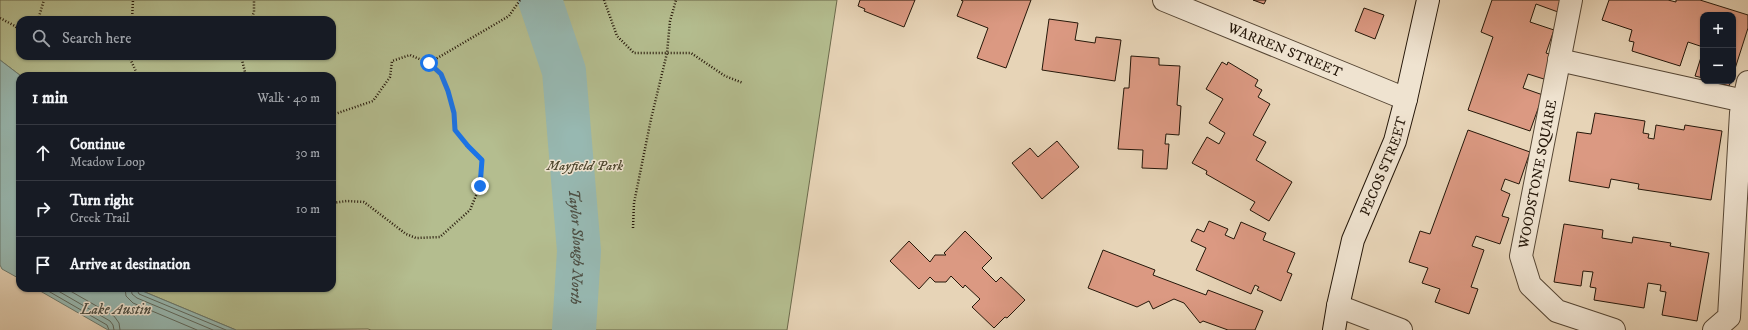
<!DOCTYPE html>
<meta charset="utf-8">
<style>
body{margin:0;font-family:"IM FELL DW Pica",serif;background:#242831;color:#f1f3f6}
.controls{position:absolute;right:12px;top:12px;display:grid;overflow:hidden;border-radius:8px;box-shadow:0 1px 3px #0004}
.controls button{width:36px;height:36px;display:grid;place-items:center;padding:0;border:0;border-bottom:1px solid #363941;background:#171b24;color:#f1f3f6;font:20px sans-serif}
.stop{position:absolute;width:12px;height:12px;margin:-9px;border:3px solid #1a73e8;border-radius:50%;background:#fff}
.stop.end{background:#1a73e8;border-color:#fff;box-shadow:0 1px 4px #0008}
.list{margin:0;padding:0;list-style:none}
h2{display:flex;justify-content:space-between;align-items:center;height:52px;margin:0;padding:0 16px;font-size:17px}
h2 small{font-size:13px;font-weight:400;color:#9ea1a6}
.list li{display:grid;grid-template-columns:26px 1fr auto;gap:12px;align-items:center;box-sizing:border-box;height:56px;padding:0 16px;border-top:1px solid #363941}
.list b{display:block;font-size:15px;white-space:nowrap}
.list p{margin:0;font-size:13px;white-space:nowrap;color:#9ea1a6}
.list em{font-size:13px;font-style:normal;color:#9ea1a6}
.icon{flex:none;width:22px;height:22px;fill:none;stroke:currentColor;stroke-width:2;stroke-linecap:round;stroke-linejoin:round}
.map{position:relative;flex:none;width:1748px;height:330px;overflow:hidden}
.search{position:absolute;background:#171b24;box-shadow:0 1px 3px #0004;left:16px;top:16px;width:320px;height:44px;display:flex;align-items:center;gap:10px;box-sizing:border-box;padding:0 14px;border-radius:12px;color:#9ea1a6;font-size:15px}
.panel{position:absolute;background:#171b24;box-shadow:0 1px 3px #0004;left:16px;top:72px;width:320px;height:220px;border-radius:12px}
.map>svg:first-child{display:block}
.green{fill:#b4bd8f;stroke:#6c6a4c;fill-rule:evenodd}
.water{fill:#97b8b1;stroke:#69786e}
.lines{fill:none;stroke-linecap:round;stroke-linejoin:round}
.shore{stroke:#5e685d;stroke-width:1}
.river{stroke:#97b8b1;stroke-width:44}
.building{fill:#db9982;stroke:#251709}
.street-casing{stroke:#564634;stroke-width:24}
.secondary-casing{stroke:#251709;stroke-width:24}
.path{stroke:#251709;stroke-width:2.5;stroke-dasharray:1 2;stroke-linecap:butt}
.street{stroke:#efe3d0;stroke-width:22}
.secondary{stroke:#efe3d0;stroke-width:22}
.route{stroke:#1a73e8;stroke-width:5}
.labels{text-anchor:middle;stroke-width:3;stroke-linejoin:round;paint-order:stroke}
.street-label{font-size:14px;fill:#251709;stroke:#efe3d0}
.park-label{font-size:14px;font-style:italic;fill:#504931;stroke:#efe3d0}
.water-label{font-size:15px;font-style:italic;fill:#4d4f44;stroke:#efe3d0}
</style>
<div class="map">
<svg width="1748" height="330" viewBox="0 0 1748 330">
<rect width="100%" height="100%" fill="#e7d4b7"/>
<filter id="stains"><feTurbulence type="fractalNoise" baseFrequency=".005" numOctaves="4"/><feColorMatrix values="0 0 0 0 .2 0 0 0 0 .09 0 0 0 0 .02 0 0 0 .5 -.17"/></filter>
<radialGradient id="worn" r=".72"><stop offset=".6" stop-color="#630" stop-opacity="0"/><stop offset="1" stop-color="#630" stop-opacity=".3"/></radialGradient>
<!-- green -->
<path class="green" d="M 0,0 L 837,0 L 787,330 L 371,330 L 368,329 L 236,330 L 140,290 L 139,288 L 332,288 L 332,76 L 21,76 L 0,60 ZM 20,20 L 332,20 L 332,56 L 20,56 Z"/>
<!-- water -->
<g class="water">
<path d="M 0,60 L 21,76 L 20,279 L 2,269 L 0,265 Z"/>
<path d="M 35,288 L 139,288 L 140,290 L 236,330 L 108,330 Z"/>
</g>
<g class="lines">
<!-- shore -->
<g class="shore">
<path d="M 43,288 L 107,325 L 109,330"/>
<path d="M 53,288 L 110,321 L 113,325 L 114,330"/>
<path d="M 65,288 L 114,316 L 119,323 L 120,330"/>
<path d="M 125,288 L 126,296 L 133,303 L 197,330"/>
<path d="M 131,288 L 132,294 L 137,298 L 213,330"/>
<path d="M 136,288 L 139,294 L 226,330"/>
</g>
<!-- river -->
<path class="river" id="s1" d="M 540,0 L 564,71 L 579,251 L 574,330"/>
</g>
<!-- building -->
<g class="building">
<path d="M 860,0 L 915,0 L 904,27 L 864,11 L 865,9 L 858,6 Z"/>
<path d="M 961,0 L 1031,0 L 1006,68 L 977,58 L 988,28 L 957,16 L 963,1 Z"/>
<path d="M 1253,0 L 1266,0 L 1264,4 Z"/>
<path d="M 1492,0 L 1562,0 L 1558,12 L 1536,4 L 1530,22 L 1554,30 L 1546,53 L 1556,56 L 1547,80 L 1528,74 L 1523,88 L 1543,95 L 1530,131 L 1468,110 L 1493,37 L 1481,32 Z"/>
<path d="M 1609,0 L 1668,0 L 1676,2 L 1676,0 L 1700,0 L 1748,15 L 1748,28 L 1733,75 L 1733,15 L 1703,15 L 1703,47 L 1688,42 L 1680,66 L 1632,51 L 1634,42 L 1629,41 L 1632,30 L 1602,20 Z"/>
<path d="M 1364,8 L 1384,15 L 1375,39 L 1355,31 Z"/>
<path d="M 1049,19 L 1078,23 L 1075,40 L 1095,43 L 1096,37 L 1121,40 L 1115,81 L 1042,70 Z"/>
<path d="M 1703,51 L 1703,78 L 1695,76 Z"/>
<path d="M 1131,56 L 1159,58 L 1159,65 L 1180,66 L 1177,105 L 1181,106 L 1179,135 L 1166,134 L 1165,144 L 1169,144 L 1167,169 L 1142,168 L 1143,150 L 1118,149 L 1124,88 L 1129,88 Z"/>
<path d="M 1222,62 L 1227,65 L 1228,62 L 1258,80 L 1255,86 L 1262,90 L 1258,97 L 1270,104 L 1253,135 L 1266,142 L 1256,160 L 1292,182 L 1269,221 L 1250,210 L 1255,202 L 1206,174 L 1207,171 L 1192,163 L 1207,137 L 1219,144 L 1225,133 L 1209,123 L 1223,99 L 1206,89 Z"/>
<path d="M 1712,81 L 1731,81 L 1729,86 Z"/>
<path d="M 1595,113 L 1645,121 L 1643,133 L 1649,134 L 1648,138 L 1654,139 L 1656,125 L 1684,130 L 1685,125 L 1722,131 L 1711,200 L 1638,189 L 1639,184 L 1611,179 L 1609,188 L 1569,181 L 1577,132 L 1591,134 Z"/>
<path d="M 1468,130 L 1530,152 L 1519,184 L 1505,179 L 1501,190 L 1510,194 L 1502,216 L 1509,218 L 1500,244 L 1476,236 L 1472,246 L 1484,250 L 1471,287 L 1478,289 L 1469,314 L 1435,302 L 1440,289 L 1422,283 L 1428,268 L 1409,262 L 1420,231 L 1430,234 Z"/>
<path d="M 1057,141 L 1079,167 L 1042,199 L 1012,163 L 1030,148 L 1038,157 Z"/>
<path d="M 1209,221 L 1228,229 L 1225,235 L 1234,239 L 1241,222 L 1266,233 L 1263,240 L 1295,253 L 1287,272 L 1292,274 L 1281,301 L 1257,290 L 1259,287 L 1255,285 L 1251,294 L 1196,270 L 1206,248 L 1191,241 L 1197,229 L 1204,232 Z"/>
<path d="M 1564,224 L 1603,230 L 1602,238 L 1632,243 L 1633,237 L 1671,243 L 1670,246 L 1709,253 L 1697,321 L 1662,315 L 1666,292 L 1660,291 L 1661,285 L 1648,283 L 1644,308 L 1594,300 L 1596,288 L 1590,287 L 1593,272 L 1583,271 L 1581,286 L 1554,282 Z"/>
<path d="M 965,231 L 992,258 L 982,268 L 996,282 L 1001,277 L 1025,300 L 1007,318 L 1005,317 L 994,328 L 972,307 L 980,299 L 965,285 L 963,288 L 951,276 L 946,282 L 935,282 L 930,277 L 919,289 L 890,261 L 909,241 L 930,262 L 935,255 L 946,255 L 944,253 Z"/>
<path d="M 1103,250 L 1155,270 L 1153,275 L 1206,295 L 1208,290 L 1263,311 L 1255,330 L 1228,330 L 1203,321 L 1200,323 L 1184,303 L 1174,299 L 1153,309 L 1149,301 L 1137,307 L 1088,288 Z"/>
</g>
<g class="lines">
<defs>
<g id="street">
<path id="s2" d="M 1164,0 L 1406,99"/>
<path d="M 1571,0 L 1521,256 L 1530,285 L 1557,311 L 1614,330"/>
<path d="M 1559,60 L 1744,101"/>
<path d="M 1338,306 L 1401,330"/>
<path d="M 1714,330 L 1729,317 L 1741,113 L 1748,82"/>
</g>
<g id="secondary">
<path id="s3" d="M 1334,330 L 1338,306 L 1353,240 L 1395,141 L 1406,99 L 1428,0"/>
</g>
</defs>
<!-- street casing -->
<use href="#street" class="street-casing"/>
<!-- secondary casing -->
<use href="#secondary" class="secondary-casing"/>
<!-- path -->
<g class="path">
<path d="M 604,0 L 617,36 L 634,53 L 691,53 L 725,76 L 743,83"/>
<path d="M 0,18 L 15,26 L 20,31"/>
<path d="M 38,20 L 44,0"/>
<path d="M 132,20 L 133,0"/>
<path d="M 251,20 L 254,12 L 254,0"/>
<path d="M 129,56 L 138,76"/>
<path d="M 241,56 L 246,76"/>
<path d="M 429,63 L 509,16 L 520,0"/>
<path d="M 332,115 L 373,101 L 390,77 L 392,61 L 410,55 L 429,63 L 441,74 L 448,91 L 454,113 L 455,130 L 467,146 L 482,161 L 480,186 L 470,210 L 440,237 L 416,238 L 406,234 L 364,202 L 347,201 L 332,203"/>
<path d="M 633,228 L 634,203 L 651,119 L 667,53 L 670,21 L 676,0"/>
</g>
<!-- street -->
<use href="#street" class="street"/>
<!-- secondary -->
<use href="#secondary" class="secondary"/>
</g>
<g class="lines">
<!-- route -->
<path class="route" d="M 429,63 L 441,74 L 448,91 L 454,113 L 455,130 L 468,146 L 482,160 L 480,186"/>
</g>
<g class="labels">
<!-- street labels -->
<g class="street-label">
<text dy="5" stroke="none"><textPath href="#s2" startOffset="131">WARREN STREET</textPath></text>
<text dy="5" stroke="none"><textPath href="#s3" startOffset="172">PECOS STREET</textPath></text>
<text transform="translate(1537 174) rotate(-79)" y="5">WOODSTONE SQUARE</text>
</g>
<!-- park labels -->
<g class="park-label">
<text x="585" y="170">Mayfield Park</text>
</g>
<!-- water labels -->
<g class="water-label">
<text dy="5" stroke="none"><textPath href="#s1" startOffset="251">Taylor Slough North</textPath></text>
<text x="116" y="314">Lake Austin</text>
</g>
</g>
<rect width="100%" height="100%" filter="url(#stains)"/>
<rect width="100%" height="100%" fill="url(#worn)"/>
</svg>
<div class="controls">
<button>+</button>
<button>−</button>
</div>
<div class="stop" style="left:429px;top:63px"></div>
<div class="stop end" style="left:480px;top:186px"></div>
<div class="search"><svg class="icon" aria-label="search" viewBox="0 0 24 24"><circle cx="10" cy="10" r="6"/><path d="M15 15l6 6"/></svg>Search here</div>
<section class="panel">
<h2>1 min<small>Walk · 40 m</small></h2>
<ul class="list">
<li><svg class="icon" aria-label="ahead" viewBox="0 0 24 24"><path d="M12 20V5M6 11l6-6 6 6"/></svg><div><b>Continue</b><p>Meadow Loop</p></div><em>30 m</em></li>
<li><svg class="icon" aria-label="right" viewBox="0 0 24 24"><path d="M7 20v-9h11M14 6l5 5-5 5"/></svg><div><b>Turn right</b><p>Creek Trail</p></div><em>10 m</em></li>
<li><svg class="icon" aria-label="arrive" viewBox="0 0 24 24"><path d="M6 21V4h12l-3 4 3 4H6"/></svg><div><b>Arrive at destination</b></div></li>
</ul>
</section>
</div>
